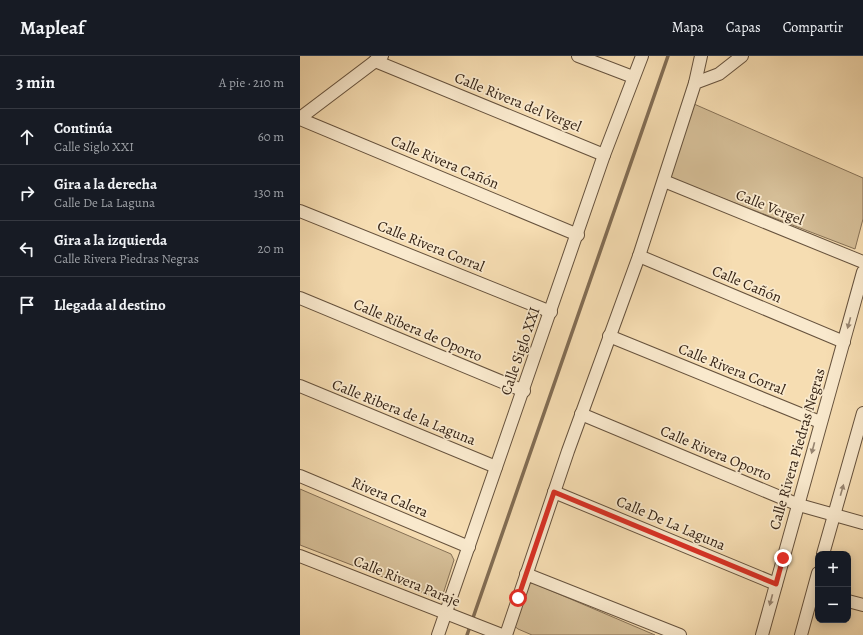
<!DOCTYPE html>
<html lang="es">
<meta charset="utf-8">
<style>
body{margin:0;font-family:Alegreya,serif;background:#242831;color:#f1f3f6}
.controls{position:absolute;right:12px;bottom:12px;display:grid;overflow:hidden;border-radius:8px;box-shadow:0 2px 10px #0003}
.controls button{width:36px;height:36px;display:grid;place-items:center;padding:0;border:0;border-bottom:1px solid #363941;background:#171b24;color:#f1f3f6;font:20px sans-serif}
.stop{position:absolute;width:12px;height:12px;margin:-9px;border:3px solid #d93025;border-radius:50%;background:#fff}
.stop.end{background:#d93025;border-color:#fff;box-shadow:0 1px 4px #0008}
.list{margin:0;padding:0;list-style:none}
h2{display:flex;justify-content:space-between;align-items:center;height:52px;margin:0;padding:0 16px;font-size:17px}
h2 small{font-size:13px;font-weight:400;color:#9ea1a6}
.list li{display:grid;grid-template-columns:26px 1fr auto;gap:12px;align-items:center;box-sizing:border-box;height:56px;padding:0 16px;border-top:1px solid #363941}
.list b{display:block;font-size:15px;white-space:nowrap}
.list p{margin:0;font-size:13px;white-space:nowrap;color:#9ea1a6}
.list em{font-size:13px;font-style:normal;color:#9ea1a6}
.icon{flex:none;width:22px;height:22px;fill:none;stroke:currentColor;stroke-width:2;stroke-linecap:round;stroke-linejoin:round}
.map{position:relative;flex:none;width:563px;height:579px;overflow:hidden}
header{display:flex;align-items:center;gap:24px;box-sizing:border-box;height:56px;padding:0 20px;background:#171b24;border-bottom:1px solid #363941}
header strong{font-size:19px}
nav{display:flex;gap:22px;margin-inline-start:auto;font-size:14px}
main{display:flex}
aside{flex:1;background:#171b24}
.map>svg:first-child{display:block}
.green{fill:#d5be97;stroke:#867156}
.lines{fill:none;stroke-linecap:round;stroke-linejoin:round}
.stream{stroke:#826d54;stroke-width:3.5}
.minor-casing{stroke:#66523d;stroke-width:14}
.minor{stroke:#f9e9cd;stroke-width:12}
.oneway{fill:#988672}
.route{stroke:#d93025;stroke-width:5}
.labels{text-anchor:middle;stroke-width:3.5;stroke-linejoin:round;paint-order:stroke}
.street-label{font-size:15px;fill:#362416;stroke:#f9e9cd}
</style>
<header>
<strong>Mapleaf</strong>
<nav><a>Mapa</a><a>Capas</a><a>Compartir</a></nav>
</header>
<main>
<aside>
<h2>3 min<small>A pie · 210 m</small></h2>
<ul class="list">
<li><svg class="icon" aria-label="ahead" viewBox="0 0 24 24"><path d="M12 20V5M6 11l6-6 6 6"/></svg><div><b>Continúa</b><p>Calle Siglo XXI</p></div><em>60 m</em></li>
<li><svg class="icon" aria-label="right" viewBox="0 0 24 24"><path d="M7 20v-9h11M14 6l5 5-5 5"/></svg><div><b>Gira a la derecha</b><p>Calle De La Laguna</p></div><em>130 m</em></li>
<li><svg class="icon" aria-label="left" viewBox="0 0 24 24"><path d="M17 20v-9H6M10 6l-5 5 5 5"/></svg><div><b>Gira a la izquierda</b><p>Calle Rivera Piedras Negras</p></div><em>20 m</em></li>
<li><svg class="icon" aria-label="arrive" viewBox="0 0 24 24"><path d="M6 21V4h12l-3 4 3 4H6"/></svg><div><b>Llegada al destino</b></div></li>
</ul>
</aside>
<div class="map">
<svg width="563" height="579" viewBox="0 0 563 579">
<rect width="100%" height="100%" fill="#f6ddb2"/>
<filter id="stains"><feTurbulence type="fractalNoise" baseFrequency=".005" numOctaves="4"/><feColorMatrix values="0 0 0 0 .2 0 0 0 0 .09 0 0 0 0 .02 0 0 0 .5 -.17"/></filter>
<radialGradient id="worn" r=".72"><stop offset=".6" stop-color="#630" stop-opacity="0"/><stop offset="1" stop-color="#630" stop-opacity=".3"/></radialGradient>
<!-- green -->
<g class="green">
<path d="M 394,48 L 563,122 L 563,163 L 555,193 L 367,121 Z"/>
<path d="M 0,433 L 151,498 L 154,504 L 143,538 L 132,540 L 0,489 Z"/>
<path d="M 233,527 L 355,579 L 232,579 L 218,573 L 213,569 L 227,528 Z"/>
</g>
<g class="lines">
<!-- stream -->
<path class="stream" d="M 167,579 L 368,0"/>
<defs>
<g id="minor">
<path d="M 278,0 L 333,21"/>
<path d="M 75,5 L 304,99"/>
<path d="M 395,27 L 401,0"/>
<path d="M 0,62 L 82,0"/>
<path d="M 0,63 L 278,179"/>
<path d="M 364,125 L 563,206"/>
<path d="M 0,155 L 251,256"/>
<path d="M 339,200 L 544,286"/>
<path d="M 0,242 L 224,335"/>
<path d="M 309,280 L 520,366"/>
<path d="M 0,330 L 196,411"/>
<path d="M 281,358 L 499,449 L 563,467"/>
<path d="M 0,420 L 169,491"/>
<path d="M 254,436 L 476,528"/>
<path d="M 523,498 L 563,357"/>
<path d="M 0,500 L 202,579"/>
<path d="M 226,518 L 380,579"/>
<path d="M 548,545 L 563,549"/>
<path d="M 138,579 L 304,99 L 342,0"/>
<path d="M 206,579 L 268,395 L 339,200 L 395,27 L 419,18 L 442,0"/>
<path d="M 462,579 L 563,216"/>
<path d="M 501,579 L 518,517"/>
</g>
</defs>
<!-- minor casing -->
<use href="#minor" class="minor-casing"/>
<!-- minor -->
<use href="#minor" class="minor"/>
</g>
<!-- one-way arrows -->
<defs><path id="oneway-solid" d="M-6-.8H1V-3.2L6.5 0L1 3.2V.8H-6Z"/></defs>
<g class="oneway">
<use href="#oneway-solid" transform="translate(549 267) rotate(105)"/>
<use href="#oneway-solid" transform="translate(513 392) rotate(105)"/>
<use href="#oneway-solid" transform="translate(542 434) rotate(-74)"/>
<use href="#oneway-solid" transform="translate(471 544) rotate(105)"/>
</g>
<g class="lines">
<!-- route -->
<path class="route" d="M 218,542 L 254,436 L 476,528 L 483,502"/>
</g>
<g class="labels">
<!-- street labels -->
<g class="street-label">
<text transform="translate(218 46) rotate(22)" y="5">Calle Rivera del Vergel</text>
<text transform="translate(145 106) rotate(23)" y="5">Calle Rivera Cañón</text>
<text transform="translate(470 151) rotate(22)" y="5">Calle Vergel</text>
<text transform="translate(131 190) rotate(22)" y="5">Calle Rivera Corral</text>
<text transform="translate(447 228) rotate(23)" y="5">Calle Cañón</text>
<text transform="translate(118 274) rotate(23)" y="5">Calle Ribera de Oporto</text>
<text transform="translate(220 295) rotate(-71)" y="5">Calle Siglo XXI</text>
<text transform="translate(432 313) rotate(22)" y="5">Calle Rivera Corral</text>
<text transform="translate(104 356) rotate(22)" y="5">Calle Ribera de la Laguna</text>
<text transform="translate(497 393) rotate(-74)" y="5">Calle Rivera Piedras Negras</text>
<text transform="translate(416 397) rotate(23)" y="5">Calle Rivera Oporto</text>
<text transform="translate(90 441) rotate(23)" y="5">Rivera Calera</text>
<text transform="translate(371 467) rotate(23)" y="5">Calle De La Laguna</text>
<text transform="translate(107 525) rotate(22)" y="5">Calle Rivera Paraje</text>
</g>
</g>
<rect width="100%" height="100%" filter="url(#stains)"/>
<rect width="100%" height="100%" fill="url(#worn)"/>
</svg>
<div class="controls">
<button>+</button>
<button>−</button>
</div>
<div class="stop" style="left:218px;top:542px"></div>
<div class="stop end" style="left:483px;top:502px"></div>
</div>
</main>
